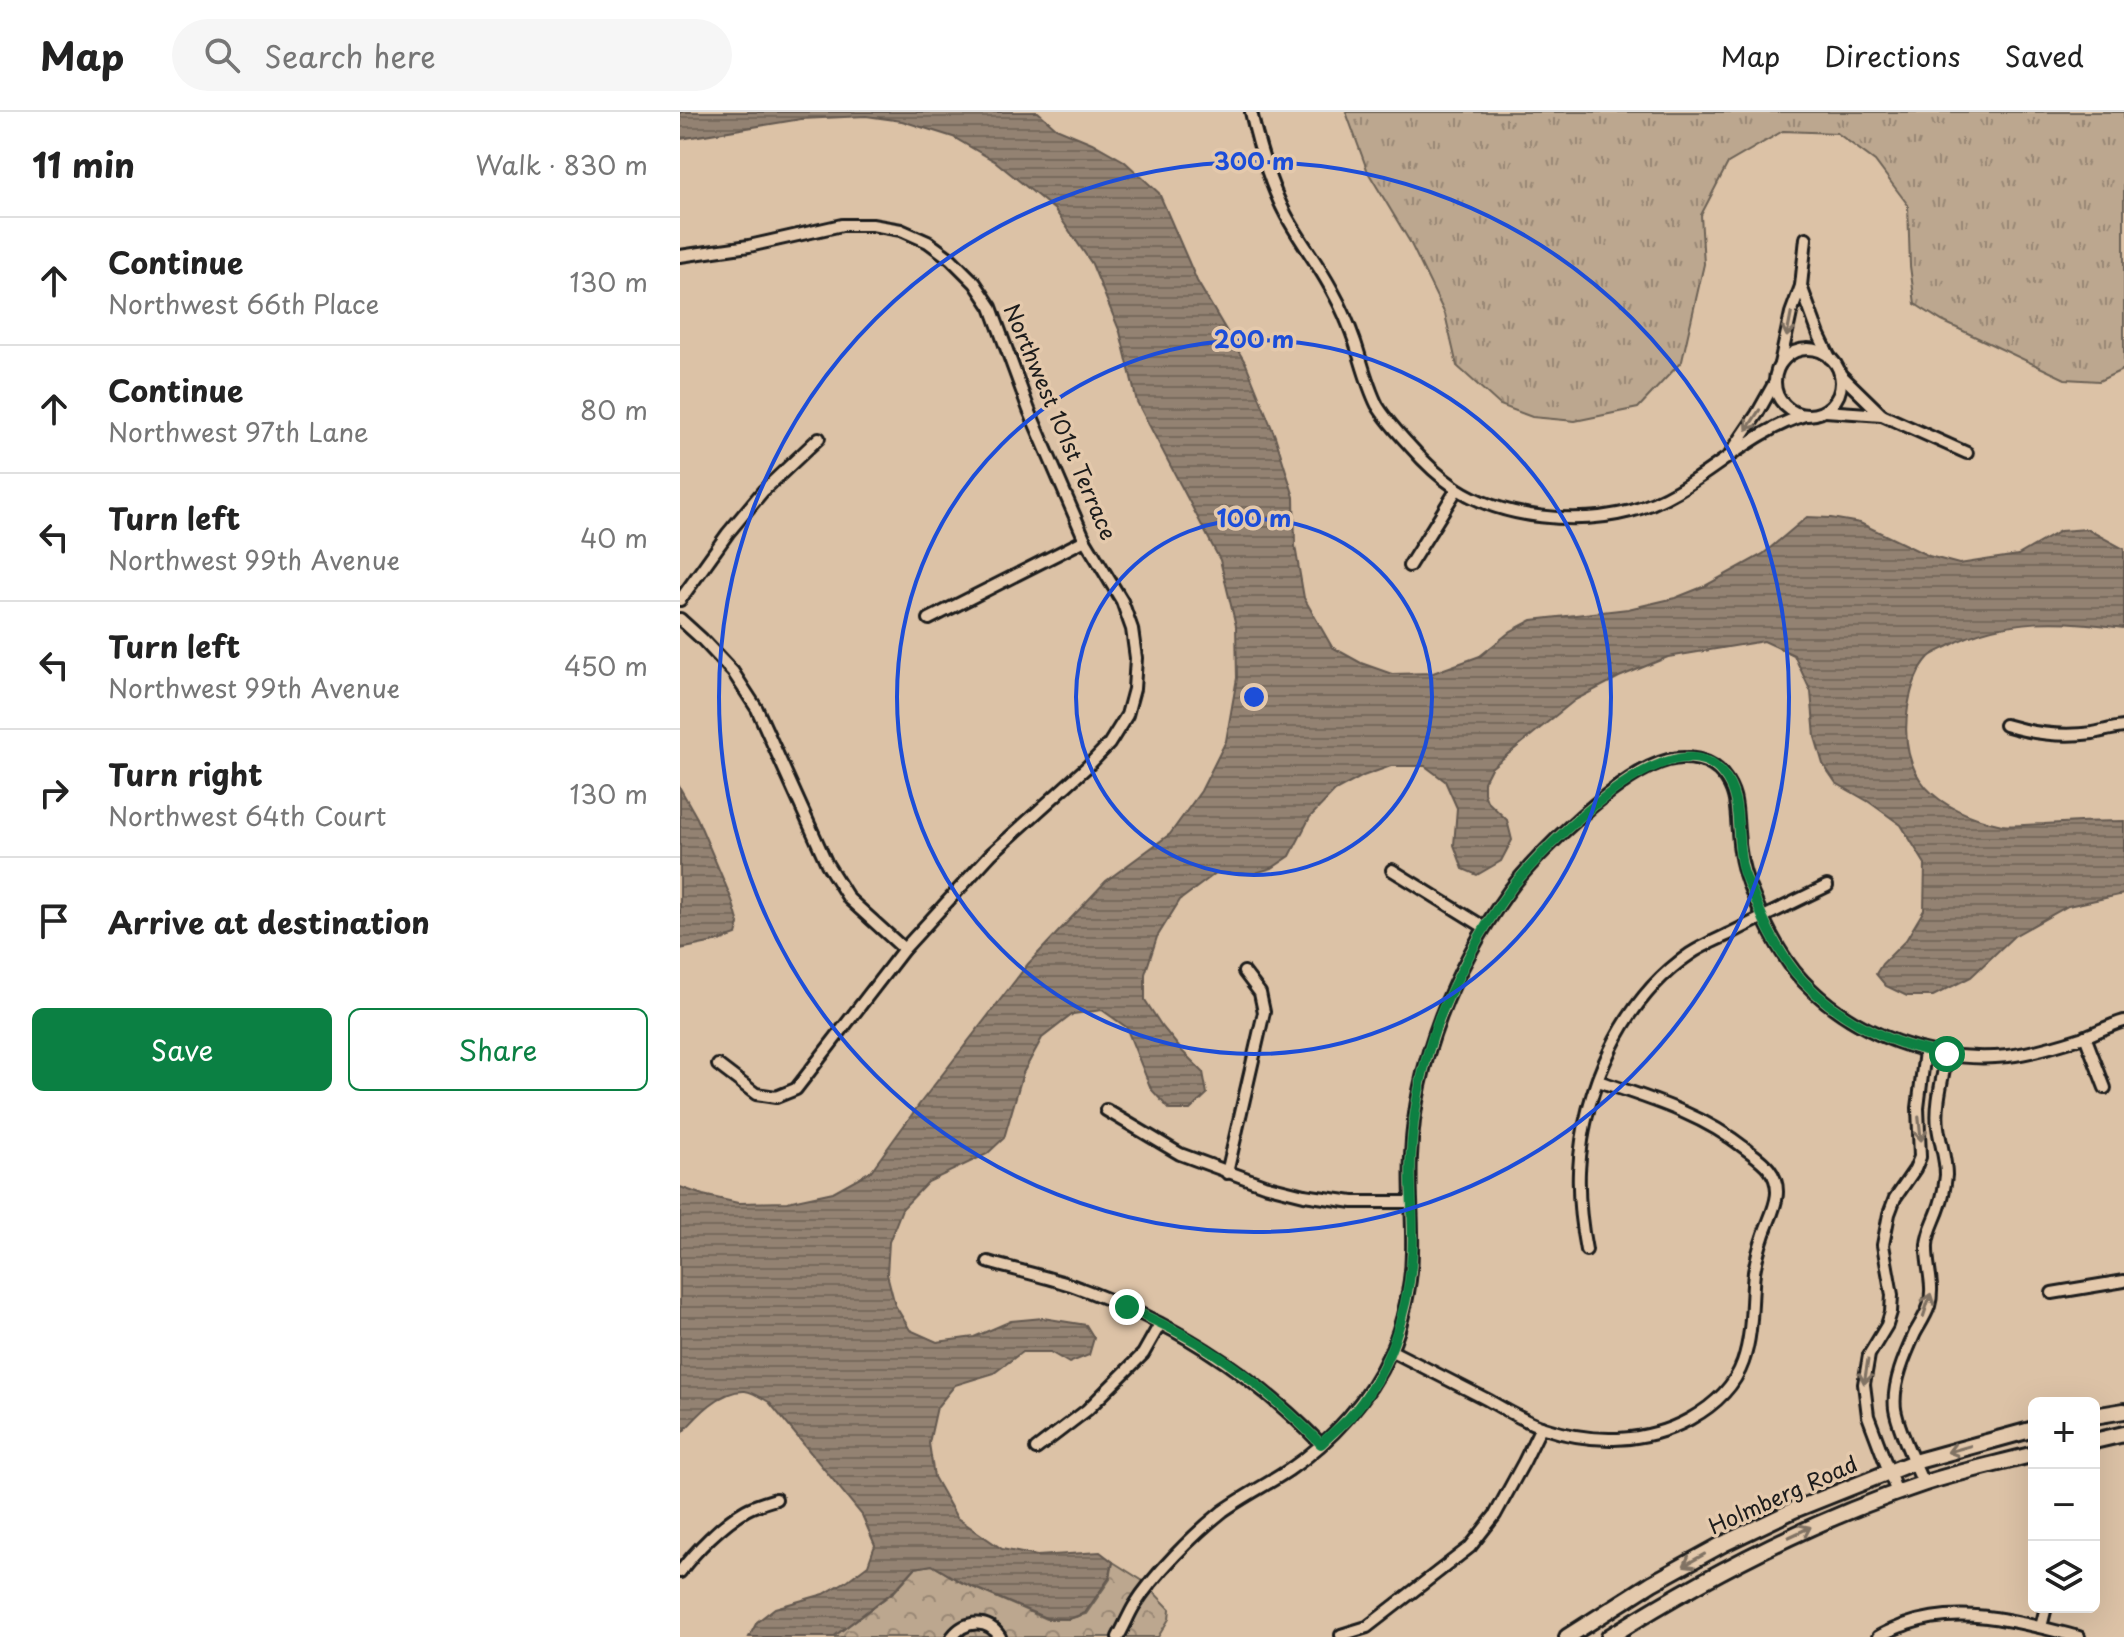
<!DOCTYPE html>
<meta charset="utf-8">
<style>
body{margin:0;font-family:"Playpen Sans",sans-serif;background:#f6f6f6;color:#222}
.controls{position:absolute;right:24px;bottom:24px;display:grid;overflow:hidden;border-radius:12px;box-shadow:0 8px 32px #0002}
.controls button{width:72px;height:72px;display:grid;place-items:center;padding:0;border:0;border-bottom:2px solid #e0e0e0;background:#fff;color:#222;font:40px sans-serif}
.stop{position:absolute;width:24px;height:24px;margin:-18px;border:6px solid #0b8043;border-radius:50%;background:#fff}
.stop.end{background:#0b8043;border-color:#fff;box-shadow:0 2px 8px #0008}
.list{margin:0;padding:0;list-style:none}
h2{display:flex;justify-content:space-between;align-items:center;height:104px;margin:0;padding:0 32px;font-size:34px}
h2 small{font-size:26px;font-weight:400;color:#767676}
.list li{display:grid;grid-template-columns:52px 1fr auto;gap:24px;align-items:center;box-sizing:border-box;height:128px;padding:0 32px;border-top:2px solid #e0e0e0}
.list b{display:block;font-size:30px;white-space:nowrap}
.list p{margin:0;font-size:26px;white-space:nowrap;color:#767676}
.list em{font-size:26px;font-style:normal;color:#767676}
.actions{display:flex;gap:16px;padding:24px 32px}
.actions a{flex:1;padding:18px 0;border:2px solid #0b8043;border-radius:12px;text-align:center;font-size:28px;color:#0b8043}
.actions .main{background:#0b8043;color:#fff}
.icon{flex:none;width:44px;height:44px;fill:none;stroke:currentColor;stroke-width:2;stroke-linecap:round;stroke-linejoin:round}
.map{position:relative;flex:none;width:1444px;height:1525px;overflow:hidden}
header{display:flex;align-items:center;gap:48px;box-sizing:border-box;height:112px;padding:0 40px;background:#fff;border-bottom:2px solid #e0e0e0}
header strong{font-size:38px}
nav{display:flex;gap:44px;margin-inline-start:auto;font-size:28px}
.search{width:560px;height:72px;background:#f6f6f6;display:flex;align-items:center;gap:20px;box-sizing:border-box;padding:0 28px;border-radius:44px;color:#767676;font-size:30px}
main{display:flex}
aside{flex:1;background:#fff}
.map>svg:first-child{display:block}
.grass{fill:url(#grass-tufts);stroke:#6c6256;stroke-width:2}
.park{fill:url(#park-crowns);stroke:#6c6256;stroke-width:2}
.water{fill:url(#water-rules);stroke:#635950;stroke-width:2}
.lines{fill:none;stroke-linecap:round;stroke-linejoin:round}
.street-casing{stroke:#1c1c1c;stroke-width:16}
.secondary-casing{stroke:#1c1c1c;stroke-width:20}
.street{stroke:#e4c9ac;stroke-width:10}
.secondary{stroke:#e4c9ac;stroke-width:14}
.oneway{stroke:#807264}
.route{stroke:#0b8043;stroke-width:10}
.ring{fill:none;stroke:#1d4ed8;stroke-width:4}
.labels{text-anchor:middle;stroke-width:7;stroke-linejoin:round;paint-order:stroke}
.street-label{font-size:22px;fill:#1c1c1c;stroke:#e4c9ac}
.centre{fill:#1d4ed8;stroke:#e4c9ac;stroke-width:4}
.ring-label{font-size:24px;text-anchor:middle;font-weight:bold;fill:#1d4ed8;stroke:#e4c9ac;stroke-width:7;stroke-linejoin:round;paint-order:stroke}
</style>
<header>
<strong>Map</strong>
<div class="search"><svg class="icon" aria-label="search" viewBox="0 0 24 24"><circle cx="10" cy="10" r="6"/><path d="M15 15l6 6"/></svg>Search here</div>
<nav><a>Map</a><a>Directions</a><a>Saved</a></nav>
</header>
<main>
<aside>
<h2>11 min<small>Walk · 830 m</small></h2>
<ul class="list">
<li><svg class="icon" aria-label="ahead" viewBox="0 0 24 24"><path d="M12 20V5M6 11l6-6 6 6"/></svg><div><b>Continue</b><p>Northwest 66th Place</p></div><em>130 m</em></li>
<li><svg class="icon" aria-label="ahead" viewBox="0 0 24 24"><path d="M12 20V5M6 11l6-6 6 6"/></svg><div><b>Continue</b><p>Northwest 97th Lane</p></div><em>80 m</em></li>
<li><svg class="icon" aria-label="left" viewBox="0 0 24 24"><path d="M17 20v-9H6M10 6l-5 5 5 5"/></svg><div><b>Turn left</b><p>Northwest 99th Avenue</p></div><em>40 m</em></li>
<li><svg class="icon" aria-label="left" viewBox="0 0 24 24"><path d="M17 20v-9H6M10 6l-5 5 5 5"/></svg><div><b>Turn left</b><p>Northwest 99th Avenue</p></div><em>450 m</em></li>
<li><svg class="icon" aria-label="right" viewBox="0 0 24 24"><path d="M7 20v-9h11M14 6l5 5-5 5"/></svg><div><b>Turn right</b><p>Northwest 64th Court</p></div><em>130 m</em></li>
<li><svg class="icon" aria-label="arrive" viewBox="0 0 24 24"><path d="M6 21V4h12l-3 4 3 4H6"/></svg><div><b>Arrive at destination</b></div></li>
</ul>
<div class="actions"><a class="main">Save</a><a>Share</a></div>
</aside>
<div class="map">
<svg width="1444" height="1525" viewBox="0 0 1444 1525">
<defs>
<pattern id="grass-tufts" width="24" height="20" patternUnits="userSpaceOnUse" patternTransform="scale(2)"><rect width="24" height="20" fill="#bca78f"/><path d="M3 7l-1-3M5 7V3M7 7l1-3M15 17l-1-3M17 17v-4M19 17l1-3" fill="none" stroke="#988774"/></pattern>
<pattern id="park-crowns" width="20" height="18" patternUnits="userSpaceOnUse" patternTransform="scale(2)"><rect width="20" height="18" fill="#bca78f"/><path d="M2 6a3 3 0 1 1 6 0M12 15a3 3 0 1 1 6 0" fill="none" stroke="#988774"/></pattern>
<pattern id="water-rules" width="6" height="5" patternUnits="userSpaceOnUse" patternTransform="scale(2)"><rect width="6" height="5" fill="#938272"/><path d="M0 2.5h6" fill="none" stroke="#776a5d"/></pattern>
</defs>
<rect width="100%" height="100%" fill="#dcc2a6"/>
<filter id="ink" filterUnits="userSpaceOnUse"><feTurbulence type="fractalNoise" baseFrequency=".0125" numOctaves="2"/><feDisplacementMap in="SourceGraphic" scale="16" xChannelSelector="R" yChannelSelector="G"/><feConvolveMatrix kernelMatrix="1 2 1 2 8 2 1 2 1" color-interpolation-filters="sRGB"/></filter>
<g filter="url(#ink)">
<!-- grass -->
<path class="grass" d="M 666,0 L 1444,0 L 1444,257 L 1419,269 L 1385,267 L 1262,209 L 1235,192 L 1230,154 L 1228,93 L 1195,49 L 1157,21 L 1103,19 L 1048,51 L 1021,103 L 1024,152 L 1002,249 L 958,296 L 895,309 L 852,305 L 820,293 L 777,254 L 765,202 L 730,130 L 688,60 Z"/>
<!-- park -->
<path class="park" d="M 433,1450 L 463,1469 L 490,1497 L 489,1507 L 478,1525 L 153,1525 L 215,1479 L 235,1456 L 252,1453 L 281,1470 L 366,1507 L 389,1507 L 406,1502 L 430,1467 Z"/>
<!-- water -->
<g class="water">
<path d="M 0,0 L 358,0 L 376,16 L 412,31 L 444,49 L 479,81 L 517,169 L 566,252 L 595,324 L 614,385 L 615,434 L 624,486 L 652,535 L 681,551 L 712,562 L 753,561 L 800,544 L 831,519 L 852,508 L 948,497 L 995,486 L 1025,474 L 1083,442 L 1127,405 L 1151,406 L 1180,411 L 1249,444 L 1279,452 L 1338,443 L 1380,419 L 1407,417 L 1444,437 L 1444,516 C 1386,508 1324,504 1271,533 C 1264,537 1255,540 1249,545 C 1236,559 1231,577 1228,595 C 1217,667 1256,698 1322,713 C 1335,715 1351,712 1364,712 C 1391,710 1417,709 1444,709 L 1444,782 L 1388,794 L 1334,824 L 1291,865 L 1253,884 L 1227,884 L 1206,874 L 1196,862 L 1202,852 L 1226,828 L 1244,798 L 1245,752 L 1221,713 L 1189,690 L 1156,671 L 1143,652 L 1135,625 L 1131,580 L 1114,543 L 1084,529 L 988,545 L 939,565 L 895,588 L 811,656 L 804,670 L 804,681 L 807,689 L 827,708 L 832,728 L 821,749 L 797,763 L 783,757 L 774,733 L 777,696 L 765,669 L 745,654 L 711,654 L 683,664 L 655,679 L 630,705 L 610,744 L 592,756 L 572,762 L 536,761 L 500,788 L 477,825 L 465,862 L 465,888 L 481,913 L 502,939 L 523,960 L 527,982 L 510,998 L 490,998 L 471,977 L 446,915 L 422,898 L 393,902 L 362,926 L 343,961 L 324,1026 L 307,1042 L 248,1070 L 222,1097 L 209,1130 L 207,1162 L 215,1193 L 230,1218 L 257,1230 L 294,1225 L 331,1209 L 363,1206 L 406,1213 L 414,1226 L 409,1243 L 389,1251 L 370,1240 L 342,1240 L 314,1261 L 275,1273 L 257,1295 L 249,1331 L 254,1365 L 277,1406 L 322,1437 L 357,1444 L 420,1440 L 433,1450 L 429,1466 L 405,1501 L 389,1507 L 366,1506 L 281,1470 L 252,1453 L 235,1456 L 215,1478 L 153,1525 L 69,1525 L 77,1510 L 95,1496 L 144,1482 L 168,1468 L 188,1453 L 195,1433 L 182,1403 L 89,1290 C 82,1286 73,1280 65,1279 C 39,1278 16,1305 0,1323 L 0,1075 L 23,1083 L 58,1091 L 107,1090 L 153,1080 L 191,1059 L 241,990 L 348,852 L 426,769 L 490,722 L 521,679 L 546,629 L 557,566 L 556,514 L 540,448 L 457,290 L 440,220 L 412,152 L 375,98 L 316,50 L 273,25 L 222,9 L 186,4 L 121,7 L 0,27 Z"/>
<path d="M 0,676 L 17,706 L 52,788 L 59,812 L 56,823 L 39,829 L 0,837 Z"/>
</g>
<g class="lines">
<defs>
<g id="street">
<path d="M 571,0 C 579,35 589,71 606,103 C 620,129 639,153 653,180 C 662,196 669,213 675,230 C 682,251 687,273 697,293 C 706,308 719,322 731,335 C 744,350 760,365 776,376 C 823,407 898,413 951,399 C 1017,381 1060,323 1125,303"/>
<path d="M 0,144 L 69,134 L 162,113 L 192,113 L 221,118 L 248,130 L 271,147 L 295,171 L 311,195 L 349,298 L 405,428 L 442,489 L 452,517 L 456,546 L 454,577 L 447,603 L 429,632 L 407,655 L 311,742 L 224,837 L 116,977 L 96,985 L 76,982 L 38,953"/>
<path d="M 1121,174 L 1139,223 L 1150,246"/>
<circle cx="1128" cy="270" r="33"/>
<path d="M 1100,252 L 1111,201 L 1121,174 L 1126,126"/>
<path d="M 1160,262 L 1202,303"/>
<path d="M 1145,299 L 1202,303 L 1287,341"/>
<path d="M 1052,339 L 1077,302 L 1095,270"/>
<path d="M 729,454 L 777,377"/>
<path d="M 0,488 L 48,421 L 83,379 L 139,326"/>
<path d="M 0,507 L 22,527 L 53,560 L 77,597 L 147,752 L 169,787 L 224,837"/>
<path d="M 249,507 L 405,428"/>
<path d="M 1325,613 C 1354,622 1382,625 1413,621 C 1423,619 1433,616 1444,615"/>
<path d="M 712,758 L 804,815"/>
<path d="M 1405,924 L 1425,976"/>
<path d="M 426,998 L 500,1042 L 584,1073 L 624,1083 L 673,1090 L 731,1090"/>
<path d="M 547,1061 L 584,900 L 580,881 L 564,860"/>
<path d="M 906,1138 C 901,1112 898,1086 899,1059 C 903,978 942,888 1010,842 C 1023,833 1039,827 1053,820 C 1085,804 1116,789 1147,774"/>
<path d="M 308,1150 C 336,1158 364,1164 391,1173 C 489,1208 568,1257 641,1332"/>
<path d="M 1372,1181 L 1444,1169"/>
<path d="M 712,1239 C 742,1254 773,1270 804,1286 C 823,1296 843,1309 864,1316 C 912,1332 965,1332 1010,1307 C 1033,1294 1054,1276 1063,1250 C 1073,1221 1071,1191 1074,1160 C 1076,1149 1079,1136 1083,1125 C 1090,1102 1107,1080 1089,1057 C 1083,1049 1074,1043 1066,1037 C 1022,1002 971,987 918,969"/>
<path d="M 356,1337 L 407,1298 L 463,1242 L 480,1212"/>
<path d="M 1243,1371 C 1235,1352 1218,1317 1215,1297 C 1212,1272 1225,1243 1235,1221 C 1240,1212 1246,1203 1249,1194 C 1255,1173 1246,1154 1247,1133 C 1248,1118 1256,1107 1260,1093 C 1263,1084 1265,1073 1266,1063 C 1266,1046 1260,1031 1258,1015 C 1255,992 1263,965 1267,942"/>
<path d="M 1217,1381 L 1188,1304 L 1184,1272 L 1189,1243 L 1207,1213 L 1211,1200 L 1212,1183 L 1203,1133 L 1209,1102 L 1215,1086 L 1235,1057 L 1240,1045 L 1238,996 L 1245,939"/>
<path d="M 0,1460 C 15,1439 43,1411 66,1398 C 75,1393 86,1390 96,1387"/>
<path d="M 1361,1515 L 1366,1495"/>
<path d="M 661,1523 L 687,1515 L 790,1435 L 815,1403 L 844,1350 L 861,1315"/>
<path d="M 272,1525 C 285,1508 308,1506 320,1525"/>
<path d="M 438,1525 C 444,1515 448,1504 454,1494 C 474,1462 514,1422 543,1399 C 564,1384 588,1372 609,1358 C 652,1329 689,1287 710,1241 C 723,1213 732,1170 732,1140 C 733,1108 729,1076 731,1044 C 735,948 774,856 829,779 C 858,740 941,660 988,648 C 1007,643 1031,647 1043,663 C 1058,681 1056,699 1058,720 C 1059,738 1062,755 1068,771 C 1082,805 1098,842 1123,869 C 1174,923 1254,952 1328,944 C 1353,941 1379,933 1404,925 C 1417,920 1430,913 1444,909"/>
<path d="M 1198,1525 C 1207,1519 1217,1516 1227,1512 C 1283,1492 1343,1511 1399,1525"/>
</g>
<g id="secondary">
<path d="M 1414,1304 L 1444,1299"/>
<path d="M 1414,1329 L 1444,1322"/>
<path d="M 887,1525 L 972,1471 L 1043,1432 L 1114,1398 L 1234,1350 L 1354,1317"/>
<path d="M 929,1525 C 1027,1463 1131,1409 1242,1372 C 1278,1360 1317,1352 1354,1342"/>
</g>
</defs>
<!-- street casing -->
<use href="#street" class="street-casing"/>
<!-- secondary casing -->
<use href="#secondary" class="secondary-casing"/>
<!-- street -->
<use href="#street" class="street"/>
<!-- secondary -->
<use href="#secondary" class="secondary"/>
</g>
<!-- one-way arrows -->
<defs><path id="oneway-shaft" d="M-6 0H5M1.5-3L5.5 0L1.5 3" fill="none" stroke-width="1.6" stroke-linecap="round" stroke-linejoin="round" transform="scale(2)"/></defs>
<g class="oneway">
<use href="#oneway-shaft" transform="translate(1109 213) rotate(101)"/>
<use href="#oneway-shaft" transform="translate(1073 308) rotate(123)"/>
<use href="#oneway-shaft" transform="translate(1240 1017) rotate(84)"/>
<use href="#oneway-shaft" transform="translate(1247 1193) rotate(-72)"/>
<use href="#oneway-shaft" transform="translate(1186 1260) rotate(99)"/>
<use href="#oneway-shaft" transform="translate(1279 1337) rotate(164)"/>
<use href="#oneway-shaft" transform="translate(1120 1420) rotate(-25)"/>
<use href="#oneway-shaft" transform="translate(1014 1448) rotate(151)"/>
</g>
</g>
<g class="lines" filter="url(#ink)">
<!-- route -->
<path class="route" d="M 447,1195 C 469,1206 493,1216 514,1229 C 561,1256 603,1293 641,1332 C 650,1323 660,1315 669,1306 C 708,1264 728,1200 732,1144 C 735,1110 729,1076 731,1042 C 733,1004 741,961 753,924 C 761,897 776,869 789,844 C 802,819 816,796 833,774 C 864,736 992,601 1042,661 C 1065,688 1054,725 1063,758 C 1066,768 1071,777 1075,787 C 1086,815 1102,847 1123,869 C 1160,908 1213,935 1267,942"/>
</g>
<!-- distance rings -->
<g class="ring">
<circle cx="574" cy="585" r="178"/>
<circle cx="574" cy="585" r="357"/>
<circle cx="574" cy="585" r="535"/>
</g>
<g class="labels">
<!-- street labels -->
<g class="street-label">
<text transform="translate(380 310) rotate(67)" y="8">Northwest 101st Terrace</text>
<text transform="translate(1103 1383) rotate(-24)" y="8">Holmberg Road</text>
</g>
</g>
<circle cx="574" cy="585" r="12" class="centre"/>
<g class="ring-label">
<text x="574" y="58">300 m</text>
<text x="574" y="236">200 m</text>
<text x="574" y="415">100 m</text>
</g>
</svg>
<div class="controls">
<button>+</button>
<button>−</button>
<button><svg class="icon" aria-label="layers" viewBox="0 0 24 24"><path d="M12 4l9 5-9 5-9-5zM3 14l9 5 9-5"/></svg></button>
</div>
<div class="stop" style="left:1267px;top:942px"></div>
<div class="stop end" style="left:447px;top:1195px"></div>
</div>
</main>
